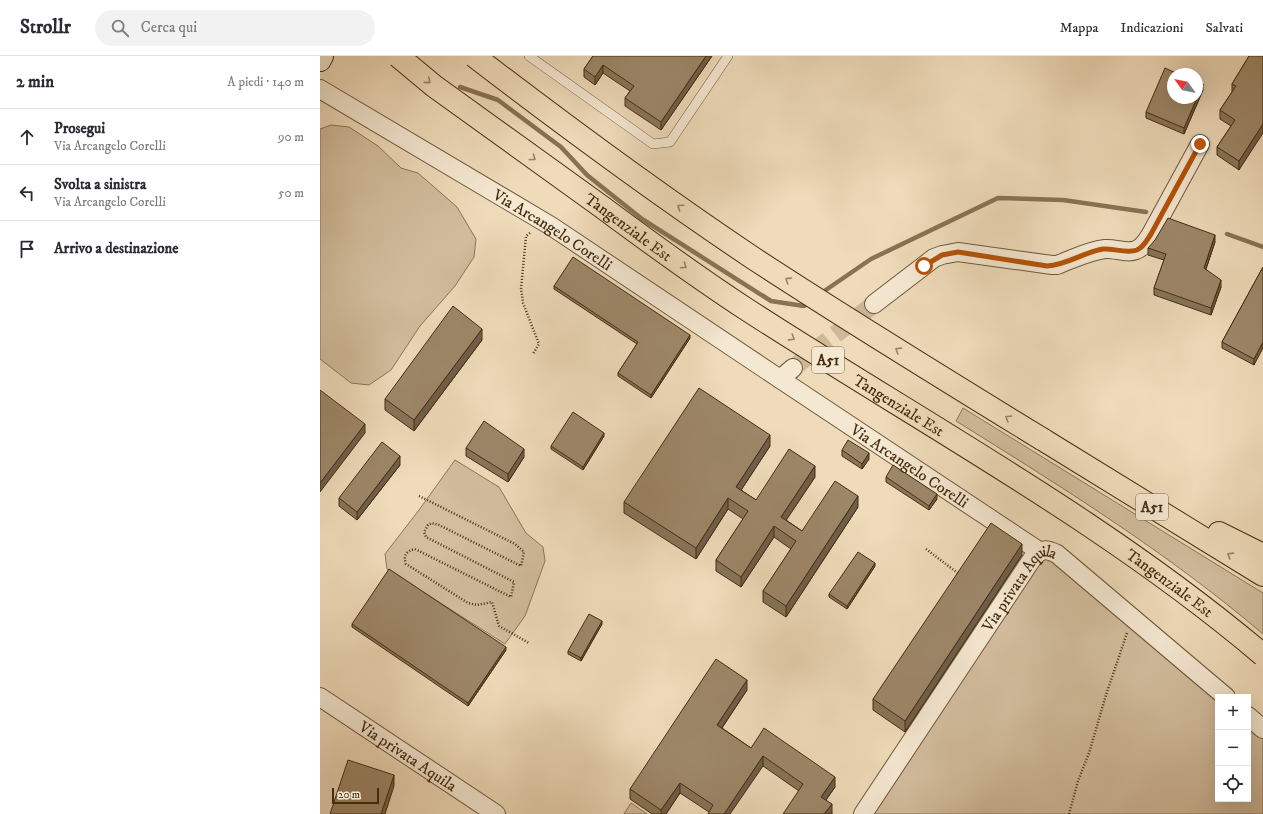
<!DOCTYPE html>
<html lang="it">
<meta charset="utf-8">
<style>
body{margin:0;font-family:"IM FELL DW Pica",serif;background:#f2f2f3;color:#2b2b33}
.controls{position:absolute;right:12px;bottom:12px;display:grid;overflow:hidden;border-radius:0px;box-shadow:0 4px 16px #0002}
.controls button{width:36px;height:36px;display:grid;place-items:center;padding:0;border:0;border-bottom:1px solid #e1e1e2;background:#fff;color:#2b2b33;font:20px sans-serif}
.compass{position:absolute;left:847px;top:12px;width:36px;height:36px;border-radius:50%;background:#fff;box-shadow:0 4px 16px #0002;rotate:303deg}
.scale{position:absolute;left:12px;bottom:10px;width:47px;box-sizing:border-box;padding-left:4px;border:2px solid #452d11;border-top:0;font-size:11px;line-height:14px;white-space:nowrap;color:#452d11;-webkit-text-stroke:3px #f5e8d2;paint-order:stroke}
.stop{position:absolute;width:12px;height:12px;margin:-9px;border:3px solid #b45309;border-radius:50%;background:#fff}
.stop.end{background:#b45309;border-color:#fff;box-shadow:0 1px 4px #0008}
.list{margin:0;padding:0;list-style:none}
h2{display:flex;justify-content:space-between;align-items:center;height:52px;margin:0;padding:0 16px;font-size:17px}
h2 small{font-size:13px;font-weight:400;color:#7c7c81}
.list li{display:grid;grid-template-columns:26px 1fr auto;gap:12px;align-items:center;box-sizing:border-box;height:56px;padding:0 16px;border-top:1px solid #e1e1e2}
.list b{display:block;font-size:15px;white-space:nowrap}
.list p{margin:0;font-size:13px;white-space:nowrap;color:#7c7c81}
.list em{font-size:13px;font-style:normal;color:#7c7c81}
.icon{flex:none;width:22px;height:22px;fill:none;stroke:currentColor;stroke-width:2;stroke-linecap:round;stroke-linejoin:round}
.map{position:relative;flex:none;width:943px;height:758px;overflow:hidden}
header{display:flex;align-items:center;gap:24px;box-sizing:border-box;height:56px;padding:0 20px;background:#fff;border-bottom:1px solid #e1e1e2}
header strong{font-size:19px}
nav{display:flex;gap:22px;margin-inline-start:auto;font-size:14px}
.search{width:280px;height:36px;background:#f2f2f3;display:flex;align-items:center;gap:10px;box-sizing:border-box;padding:0 14px;border-radius:22px;color:#7c7c81;font-size:15px}
main{display:flex}
aside{flex:1;background:#fff}
.map>svg:first-child{display:block}
.green{fill:#d2bd9d;stroke:#8c7557}
.lines{fill:none;stroke-linecap:round;stroke-linejoin:round}
.stream{stroke:#887254;stroke-width:4.5}
.street-tunnel{stroke:#cdb898;stroke-width:18;stroke-dasharray:18 9;stroke-linecap:butt}
.lane-casing{stroke:#70583b;stroke-width:10}
.street-casing{stroke:#70583b;stroke-width:20}
.secondary-casing{stroke:#452d11;stroke-width:24}
.highway-casing{stroke:#452d11;stroke-width:24}
.path{stroke:#452d11;stroke-width:2.5;stroke-dasharray:1 2;stroke-linecap:butt}
.lane{stroke:#f5e8d2;stroke-width:9}
.street{stroke:#f5e8d2;stroke-width:18}
.secondary{stroke:#f5e8d2;stroke-width:22}
.highway{stroke:#efdbba;stroke-width:22}
.highway-bridge-casing{stroke:#452d11;stroke-width:24;stroke-linecap:butt}
.highway-bridge{stroke:#efdbba;stroke-width:22}
.wall{fill:#87745a;stroke:#452d11}
.shaded-wall{fill:#6e5e4a;stroke:#452d11}
.building{fill:#9d8769;stroke:#452d11}
.oneway{stroke:#9a8466}
.route{stroke:#b45309;stroke-width:5}
.labels{text-anchor:middle;stroke-width:3.5;stroke-linejoin:round;paint-order:stroke}
.shield{fill:#f5e8d2;stroke:#7a654b;stroke-width:1}
.shield-label{font-size:15px;font-weight:bold;fill:#452d11}
.street-label{font-size:16px;fill:#452d11;stroke:#f5e8d2}
</style>
<header>
<strong>Strollr</strong>
<div class="search"><svg class="icon" aria-label="search" viewBox="0 0 24 24"><circle cx="10" cy="10" r="6"/><path d="M15 15l6 6"/></svg>Cerca qui</div>
<nav><a>Mappa</a><a>Indicazioni</a><a>Salvati</a></nav>
</header>
<main>
<aside>
<h2>2 min<small>A piedi · 140 m</small></h2>
<ul class="list">
<li><svg class="icon" aria-label="ahead" viewBox="0 0 24 24"><path d="M12 20V5M6 11l6-6 6 6"/></svg><div><b>Prosegui</b><p>Via Arcangelo Corelli</p></div><em>90 m</em></li>
<li><svg class="icon" aria-label="left" viewBox="0 0 24 24"><path d="M17 20v-9H6M10 6l-5 5 5 5"/></svg><div><b>Svolta a sinistra</b><p>Via Arcangelo Corelli</p></div><em>50 m</em></li>
<li><svg class="icon" aria-label="arrive" viewBox="0 0 24 24"><path d="M6 21V4h12l-3 4 3 4H6"/></svg><div><b>Arrivo a destinazione</b></div></li>
</ul>
</aside>
<div class="map">
<svg width="943" height="758" viewBox="0 0 943 758">
<rect width="100%" height="100%" fill="#efdbba"/>
<filter id="stains"><feTurbulence type="fractalNoise" baseFrequency=".005" numOctaves="4"/><feColorMatrix values="0 0 0 0 .2 0 0 0 0 .09 0 0 0 0 .02 0 0 0 .5 -.17"/></filter>
<radialGradient id="worn" r=".72"><stop offset=".6" stop-color="#630" stop-opacity="0"/><stop offset="1" stop-color="#630" stop-opacity=".3"/></radialGradient>
<!-- green -->
<g class="green">
<path d="M 11,69 L 29,71 L 58,90 L 81,112 L 98,117 L 137,151 L 156,183 L 154,201 L 135,230 L 100,270 L 71,314 L 49,329 L 31,327 L 0,303 L 0,73 Z"/>
<path d="M 643,352 L 943,537 L 943,578 C 848,497 742,431 636,365 Z"/>
<path d="M 135,404 L 179,431 L 206,477 L 223,491 L 225,505 L 205,560 L 185,588 L 67,513 L 65,498 L 99,454 Z"/>
<path d="M 729,502 L 898,643 L 898,743 L 928,743 L 928,669 L 943,681 L 943,758 L 550,758 L 722,504 Z"/>
<path d="M 311,747 L 327,758 L 304,758 Z"/>
</g>
<g class="lines">
<!-- stream -->
<g class="stream">
<path d="M 140,31 L 178,44 L 241,91 L 267,119 L 322,163 L 451,245 L 484,250 L 489,246"/>
<path d="M 907,178 L 943,191"/>
<path d="M 500,238 L 551,203 L 678,142 L 743,144 L 826,156"/>
</g>
<!-- street-tunnel -->
<path class="street-tunnel" d="M 473,312 L 554,248"/>
<defs>
<path id="lane" d="M 209,0 L 333,88 L 350,86 L 408,0"/>
<g id="street">
<path id="s1" d="M 0,33 L 231,170 L 460,323 L 473,312"/>
<path d="M 554,248 L 614,202 L 622,199 L 638,196 L 732,209 L 737,209 C 753,203 768,195 785,193 C 795,192 807,198 816,194 C 824,191 827,184 831,178 L 880,88"/>
<path id="s2" d="M 460,323 L 719,495"/>
<path id="s3" d="M 0,641 L 176,758"/>
<path d="M 928,660 L 943,673"/>
<path id="s4" d="M 543,758 L 712,503 C 721,493 725,492 737,498 L 906,641"/>
</g>
<path id="secondary" d="M 0,4 L 2,0"/>
<g id="highway">
<path d="M 722,383 L 943,519"/>
<path d="M 899,477 L 943,499"/>
</g>
</defs>
<!-- lane casing -->
<use href="#lane" class="lane-casing"/>
<!-- street casing -->
<use href="#street" class="street-casing"/>
<!-- secondary casing -->
<use href="#secondary" class="secondary-casing"/>
<!-- highway casing -->
<use href="#highway" class="highway-casing"/>
<!-- path -->
<g class="path">
<path d="M 210,177 L 206,180 L 201,233 L 202,239 L 203,247 L 219,288 L 213,298"/>
<path d="M 99,440 L 195,488 L 204,496 L 201,510 L 119,469 L 112,467 L 108,469 L 104,476 L 106,481 L 194,526 L 191,541 L 95,493 C 86,495 83,500 86,508 L 148,547 L 157,549 L 172,546 L 179,570 L 209,587"/>
<path d="M 606,493 L 639,518"/>
<path d="M 749,758 L 758,725 L 769,697 L 786,639 L 807,577"/>
</g>
<!-- lane -->
<use href="#lane" class="lane"/>
<!-- street -->
<use href="#street" class="street"/>
<!-- secondary -->
<use href="#secondary" class="secondary"/>
<!-- highway -->
<use href="#highway" class="highway"/>
<defs>
<g id="highway-bridge">
<path id="s5" d="M 78,0 L 114,30 C 170,70 226,111 282,151 C 329,186 377,221 426,253 C 600,366 785,465 943,599"/>
<path d="M 154,0 C 244,69 336,137 430,200 C 526,263 624,323 722,383"/>
</g>
</defs>
<!-- highway-bridge casing -->
<use href="#highway-bridge" class="highway-bridge-casing"/>
<!-- highway-bridge -->
<use href="#highway-bridge" class="highway-bridge"/>
</g>
<!-- wall -->
<g class="wall">
<path d="M 273,0 L 392,0 L 341,74 L 305,50 L 305,42 L 310,35 L 283,17 L 275,29 L 264,21 L 264,13 Z"/>
<path d="M 929,0 L 919,114 L 897,99 L 897,91 L 911,70 L 900,63 L 900,54 L 912,36 L 912,28 Z"/>
<path d="M 883,34 L 864,78 L 826,62 L 826,56 Z"/>
<path d="M 895,186 L 886,213 L 901,231 L 891,259 L 834,239 L 834,232 L 844,204 L 828,199 L 828,192 Z"/>
<path d="M 943,211 L 934,309 L 902,292 L 902,286 Z"/>
<path d="M 234,230 L 370,282 L 331,342 L 298,320 L 298,317 L 317,288 L 234,233 Z"/>
<path d="M 162,284 L 94,375 L 65,354 L 65,343 Z"/>
<path d="M 284,380 L 263,414 L 231,393 L 231,390 Z"/>
<path d="M 450,390 L 421,434 L 436,444 L 495,421 L 466,464 L 482,475 L 538,451 L 466,561 L 443,546 L 443,535 L 471,493 L 454,481 L 421,531 L 396,515 L 396,504 L 423,463 L 408,453 L 376,503 L 304,457 L 304,446 Z"/>
<path d="M 146,392 L 204,401 L 188,426 L 146,400 Z"/>
<path d="M 522,394 L 549,403 L 542,413 L 522,400 Z"/>
<path d="M 80,409 L 37,464 L 19,450 L 19,442 Z"/>
<path d="M 566,421 L 617,443 L 609,454 L 566,426 Z"/>
<path d="M 702,499 L 585,676 L 553,654 L 553,643 Z"/>
<path d="M 555,510 L 527,553 L 509,541 L 509,538 Z"/>
<path d="M 32,568 L 186,594 L 148,650 L 32,571 Z"/>
<path d="M 282,568 L 261,605 L 248,598 L 248,595 Z"/>
<path d="M 427,634 L 402,672 L 431,692 L 515,731 L 506,744 L 512,758 L 443,710 L 389,756 L 360,737 L 346,758 L 332,758 L 310,743 L 310,733 Z"/>
</g>
<!-- shaded-wall -->
<g class="shaded-wall">
<path d="M 386,0 L 392,0 L 341,74 L 341,66 Z"/>
<path d="M 283,9 L 283,17 L 275,29 L 275,21 Z"/>
<path d="M 883,28 L 883,34 L 864,78 L 864,72 Z"/>
<path d="M 943,68 L 943,77 L 919,114 L 919,105 Z"/>
<path d="M 895,179 L 895,186 L 884,219 L 884,212 Z"/>
<path d="M 901,224 L 901,231 L 891,259 L 891,252 Z"/>
<path d="M 162,273 L 162,284 L 94,375 L 94,364 Z"/>
<path d="M 370,279 L 370,282 L 331,342 L 331,339 Z"/>
<path d="M 943,286 L 943,292 L 934,309 L 934,303 Z"/>
<path d="M 45,368 L 45,377 L 0,436 L 0,427 Z"/>
<path d="M 284,377 L 284,380 L 263,414 L 263,411 Z"/>
<path d="M 450,379 L 450,390 L 416,442 L 416,431 Z"/>
<path d="M 204,393 L 204,401 L 188,426 L 188,418 Z"/>
<path d="M 549,397 L 549,403 L 542,413 L 542,408 Z"/>
<path d="M 80,400 L 80,409 L 37,464 L 37,456 Z"/>
<path d="M 495,410 L 495,421 L 461,472 L 461,461 Z"/>
<path d="M 617,438 L 617,443 L 609,454 L 609,450 Z"/>
<path d="M 538,440 L 538,451 L 466,561 L 466,550 Z"/>
<path d="M 408,442 L 408,453 L 376,503 L 376,492 Z"/>
<path d="M 454,470 L 454,481 L 421,531 L 421,521 Z"/>
<path d="M 702,488 L 702,499 L 585,676 L 585,665 Z"/>
<path d="M 555,507 L 555,510 L 527,553 L 527,550 Z"/>
<path d="M 282,565 L 282,568 L 261,605 L 261,602 Z"/>
<path d="M 186,591 L 186,594 L 148,650 L 148,647 Z"/>
<path d="M 427,624 L 427,634 L 397,679 L 397,669 Z"/>
<path d="M 443,700 L 443,710 L 410,758 L 404,758 Z"/>
<path d="M 74,719 L 74,730 L 65,758 L 61,758 Z"/>
<path d="M 515,721 L 515,731 L 501,751 L 501,741 Z"/>
<path d="M 360,727 L 360,737 L 346,758 L 341,758 L 341,754 Z"/>
<path d="M 512,748 L 512,758 L 504,758 Z"/>
</g>
<!-- building -->
<g class="building">
<path d="M 273,0 L 386,0 L 341,66 L 305,42 L 314,30 L 283,9 L 275,21 L 264,13 Z"/>
<path d="M 929,0 L 943,0 L 943,68 L 919,105 L 897,91 L 915,64 L 900,54 L 916,30 L 912,28 Z"/>
<path d="M 845,12 L 858,18 L 853,18 L 853,42 L 877,42 L 864,72 L 826,56 Z"/>
<path d="M 877,26 L 883,28 L 877,42 Z"/>
<path d="M 848,162 L 895,179 L 884,212 L 901,224 L 891,252 L 834,232 L 846,198 L 828,192 L 835,184 Z"/>
<path d="M 253,201 L 370,279 L 331,339 L 298,317 L 318,286 L 234,230 Z"/>
<path d="M 943,211 L 943,286 L 934,303 L 902,286 Z"/>
<path d="M 133,250 L 162,273 L 94,364 L 65,343 Z"/>
<path d="M 379,332 L 450,379 L 416,431 L 436,444 L 469,393 L 495,410 L 461,461 L 482,475 L 515,425 L 538,440 L 466,550 L 443,535 L 476,485 L 454,470 L 421,521 L 396,504 L 428,455 L 408,442 L 376,492 L 304,446 Z"/>
<path d="M 0,334 L 45,368 L 0,427 Z"/>
<path d="M 253,356 L 284,377 L 263,411 L 231,390 Z"/>
<path d="M 164,365 L 204,393 L 188,418 L 146,392 Z"/>
<path d="M 528,384 L 549,397 L 542,408 L 522,394 Z"/>
<path d="M 62,386 L 80,400 L 37,456 L 19,442 Z"/>
<path d="M 573,409 L 617,438 L 609,450 L 566,421 Z"/>
<path d="M 671,467 L 702,488 L 585,665 L 553,643 Z"/>
<path d="M 538,496 L 555,507 L 527,550 L 509,538 Z"/>
<path d="M 69,513 L 186,591 L 148,647 L 32,568 Z"/>
<path d="M 269,558 L 282,565 L 261,602 L 248,595 Z"/>
<path d="M 396,603 L 427,624 L 397,669 L 431,692 L 444,672 L 515,721 L 501,741 L 512,748 L 504,758 L 463,758 L 483,728 L 443,700 L 404,758 L 388,758 L 393,749 L 360,727 L 341,754 L 310,733 Z"/>
<path d="M 28,704 L 74,719 L 61,758 L 10,758 Z"/>
</g>
<!-- one-way arrows -->
<defs><path id="oneway-chevron" d="M-2-3.5L2.5 0L-2 3.5" fill="none" stroke-width="1.6" stroke-linecap="round" stroke-linejoin="round"/></defs>
<g class="oneway">
<use href="#oneway-chevron" transform="translate(108 25) rotate(40)"/>
<use href="#oneway-chevron" transform="translate(213 102) rotate(36)"/>
<use href="#oneway-chevron" transform="translate(360 151) rotate(-145)"/>
<use href="#oneway-chevron" transform="translate(364 210) rotate(34)"/>
<use href="#oneway-chevron" transform="translate(468 224) rotate(-147)"/>
<use href="#oneway-chevron" transform="translate(472 282) rotate(32)"/>
<use href="#oneway-chevron" transform="translate(578 294) rotate(-148)"/>
<use href="#oneway-chevron" transform="translate(688 362) rotate(-149)"/>
<use href="#oneway-chevron" transform="translate(910 499) rotate(-148)"/>
</g>
<g class="lines">
<!-- route -->
<path class="route" d="M 604,210 L 622,199 L 638,196 L 727,210 C 747,209 764,196 783,193 C 794,192 806,198 817,194 C 824,191 827,184 831,178 L 880,88"/>
</g>
<g class="labels">
<!-- shield labels -->
<g class="shield">
<rect x="492" y="291" width="32" height="26" rx="3"/>
<rect x="816" y="438" width="32" height="26" rx="3"/>
</g>
<g class="shield-label">
<text x="508" y="309">A51</text>
<text x="832" y="456">A51</text>
</g>
<!-- street labels -->
<g class="street-label">
<text dy="6" stroke="none"><textPath href="#s5" startOffset="287">Tangenziale Est</textPath></text>
<text dy="6" stroke="none"><textPath href="#s1" startOffset="272">Via Arcangelo Corelli</textPath></text>
<text dy="6" stroke="none"><textPath href="#s5" startOffset="611">Tangenziale Est</textPath></text>
<text dy="6" stroke="none"><textPath href="#s2" startOffset="156">Via Arcangelo Corelli</textPath></text>
<text dy="6" stroke="none"><textPath href="#s5" startOffset="935">Tangenziale Est</textPath></text>
<text dy="6" stroke="none"><textPath href="#s4" startOffset="278">Via privata Aquila</textPath></text>
<text dy="6" stroke="none"><textPath href="#s3" startOffset="106">Via privata Aquila</textPath></text>
</g>
</g>
<rect width="100%" height="100%" filter="url(#stains)"/>
<rect width="100%" height="100%" fill="url(#worn)"/>
</svg>
<div class="controls">
<button>+</button>
<button>−</button>
<button><svg class="icon" aria-label="locate" viewBox="0 0 24 24"><circle cx="12" cy="12" r="6"/><path d="M12 2v4M12 18v4M2 12h4M18 12h4"/></svg></button>
</div>
<svg class="compass" viewBox="-18 -18 36 36"><path d="M0-13l5 13h-10z" fill="#e53935"/><path d="M0 13l5-13h-10z" fill="#7c7c81"/></svg>
<div class="scale">20 m</div>
<div class="stop" style="left:604px;top:210px"></div>
<div class="stop end" style="left:880px;top:88px"></div>
</div>
</main>
